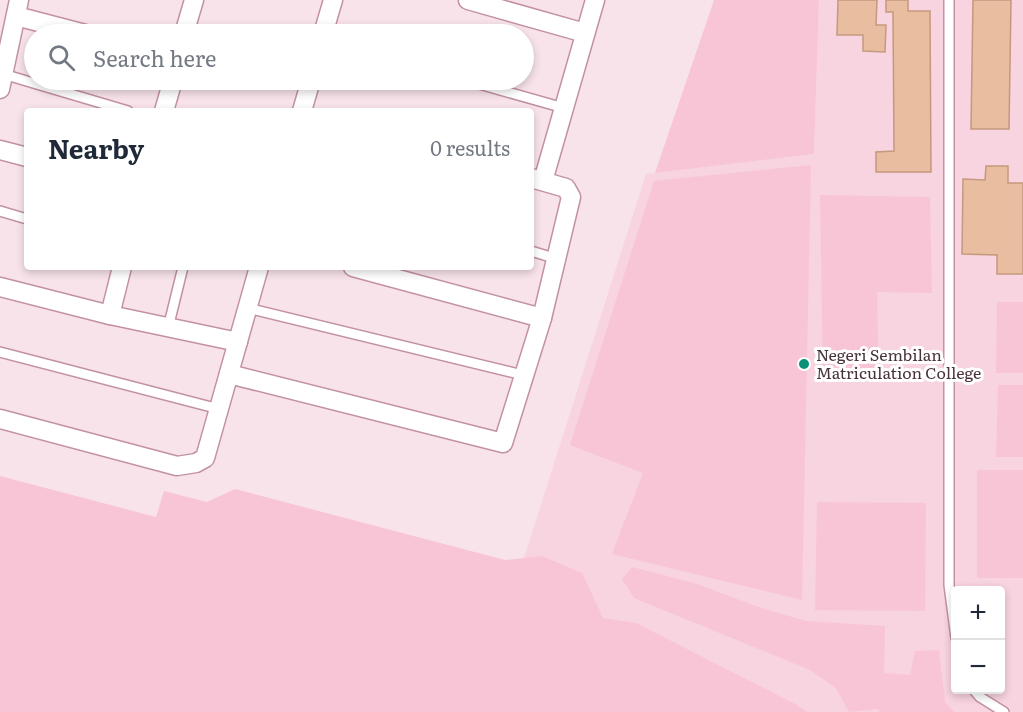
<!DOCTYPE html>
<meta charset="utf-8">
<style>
body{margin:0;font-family:Literata,serif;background:#f2f2f3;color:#1f2937}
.controls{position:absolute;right:18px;bottom:18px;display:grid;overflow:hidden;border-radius:6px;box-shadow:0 3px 9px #0003}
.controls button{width:54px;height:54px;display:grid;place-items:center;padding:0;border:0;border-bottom:2px solid #e0e1e3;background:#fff;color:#1f2937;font:30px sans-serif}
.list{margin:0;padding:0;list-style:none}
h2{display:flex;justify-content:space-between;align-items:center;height:78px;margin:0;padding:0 24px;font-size:26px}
h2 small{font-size:20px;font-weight:400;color:#747a83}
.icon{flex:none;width:33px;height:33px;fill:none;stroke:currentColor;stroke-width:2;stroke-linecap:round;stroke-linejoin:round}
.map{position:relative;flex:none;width:1023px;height:712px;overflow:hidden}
.search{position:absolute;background:#fff;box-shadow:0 3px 9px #0003;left:24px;top:24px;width:510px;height:66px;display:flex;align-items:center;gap:15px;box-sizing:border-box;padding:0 21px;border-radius:33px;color:#747a83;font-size:22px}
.panel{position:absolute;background:#fff;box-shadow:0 3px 9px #0003;left:24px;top:108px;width:510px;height:162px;border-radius:6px}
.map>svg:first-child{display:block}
.built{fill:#f8d3e0;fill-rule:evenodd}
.green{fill:#f8c5d7}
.building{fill:#e9bda0;stroke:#c4997d;stroke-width:1.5}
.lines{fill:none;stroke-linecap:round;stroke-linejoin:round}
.lane-casing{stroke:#c391a4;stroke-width:12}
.street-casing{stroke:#c391a4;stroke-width:21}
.lane{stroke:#fff;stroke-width:9}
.street{stroke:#fff;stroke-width:18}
.poi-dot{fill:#0c9078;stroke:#fff;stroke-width:2}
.labels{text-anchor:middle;stroke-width:6;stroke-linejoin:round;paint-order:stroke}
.poi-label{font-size:16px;fill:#48333b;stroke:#fff;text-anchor:start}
</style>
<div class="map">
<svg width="1023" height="712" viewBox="0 0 1023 712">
<rect width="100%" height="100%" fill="#f8e3ea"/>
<!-- built -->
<path class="built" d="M 819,0 L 1023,0 L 1023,712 L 420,712 L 525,555 L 646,174 L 814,154 ZM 956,590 L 1000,590 L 1000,690 L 956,690 Z"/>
<!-- green -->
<g class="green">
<path d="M 714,0 L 819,0 L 814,154 L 655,173 Z"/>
<path d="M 811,165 L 802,600 L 612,554 L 643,473 L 570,445 L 654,181 Z"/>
<path d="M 820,195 L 930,197 L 932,293 L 877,292 L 879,378 L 823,377 Z"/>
<path d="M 997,302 L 1023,302 L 1023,373 L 996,373 Z"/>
<path d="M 998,385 L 1023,385 L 1023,457 L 996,457 Z"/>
<rect x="977" y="470" width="46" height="108"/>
<path d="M 0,476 L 156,517 L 164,491 L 207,502 L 235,489 L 505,560 L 542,556 L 582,573 L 603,618 L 636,623 L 797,705 L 807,712 L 0,712 Z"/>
<path d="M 817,502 L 926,503 L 925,611 L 815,610 Z"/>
<path d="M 632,567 L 697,584 L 758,607 L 806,621 L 885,626 L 884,673 L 910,675 L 915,651 L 939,650 L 945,702 L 954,712 L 880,712 L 878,709 L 849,712 L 836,688 L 810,670 L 634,598 L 622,579 Z"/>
</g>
<!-- building -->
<g class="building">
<path d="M 838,0 L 877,0 L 876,25 L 886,25 L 885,52 L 863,51 L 863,35 L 837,35 Z"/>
<path d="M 886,0 L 908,0 L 908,11 L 930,11 L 931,172 L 876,172 L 876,152 L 894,151 L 893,12 L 886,12 Z"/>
<path d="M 973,0 L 1011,0 L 1009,129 L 971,129 Z"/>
<path d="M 986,166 L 1008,166 L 1008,183 L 1023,183 L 1023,274 L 997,274 L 997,255 L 962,254 L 963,179 L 985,180 Z"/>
</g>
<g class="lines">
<defs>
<g id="lane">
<path d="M 949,0 L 949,585 L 956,638"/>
<path d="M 3,74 L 128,111"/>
<path d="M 465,80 L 564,108"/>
<path d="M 0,211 L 27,219"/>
<path d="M 531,251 L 557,259"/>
<path d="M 247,308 L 523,375"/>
<path d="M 168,328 L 183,267"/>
<path d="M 0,352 L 219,409"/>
<path d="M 974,690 L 980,697 L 1004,712"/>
</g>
<g id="street">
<path d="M 468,0 L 585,33"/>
<path d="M 16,16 L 85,34"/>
<path d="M 184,34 L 194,0"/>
<path d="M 323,34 L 333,0"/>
<path d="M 0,89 L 19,0"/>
<path d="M 164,111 L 173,80"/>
<path d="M 302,111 L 311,80"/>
<path d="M 0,150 L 27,157"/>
<path d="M 543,181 L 595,0"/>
<path d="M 353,267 L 542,318"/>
<path d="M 0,287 L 110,315 L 238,342"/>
<path d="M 110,315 L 122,267"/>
<path d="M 229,374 L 503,443 L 542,318 L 571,197 L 566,188 L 531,178"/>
<path d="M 0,419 L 177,466 L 196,463 L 205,458 L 259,267"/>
</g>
</defs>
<!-- lane casing -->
<use href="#lane" class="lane-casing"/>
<!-- street casing -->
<use href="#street" class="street-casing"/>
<!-- lane -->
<use href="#lane" class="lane"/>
<!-- street -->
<use href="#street" class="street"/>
</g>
<!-- markers -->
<circle class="poi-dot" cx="804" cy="364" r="6"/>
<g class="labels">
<!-- poi labels -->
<g class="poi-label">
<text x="816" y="361">Negeri Sembilan<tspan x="816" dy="18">Matriculation College</tspan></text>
</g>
</g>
</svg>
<div class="controls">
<button>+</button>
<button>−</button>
</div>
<div class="search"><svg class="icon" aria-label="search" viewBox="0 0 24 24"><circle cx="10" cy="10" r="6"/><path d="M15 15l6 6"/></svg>Search here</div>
<section class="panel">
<h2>Nearby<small>0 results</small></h2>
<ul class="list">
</ul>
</section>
</div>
